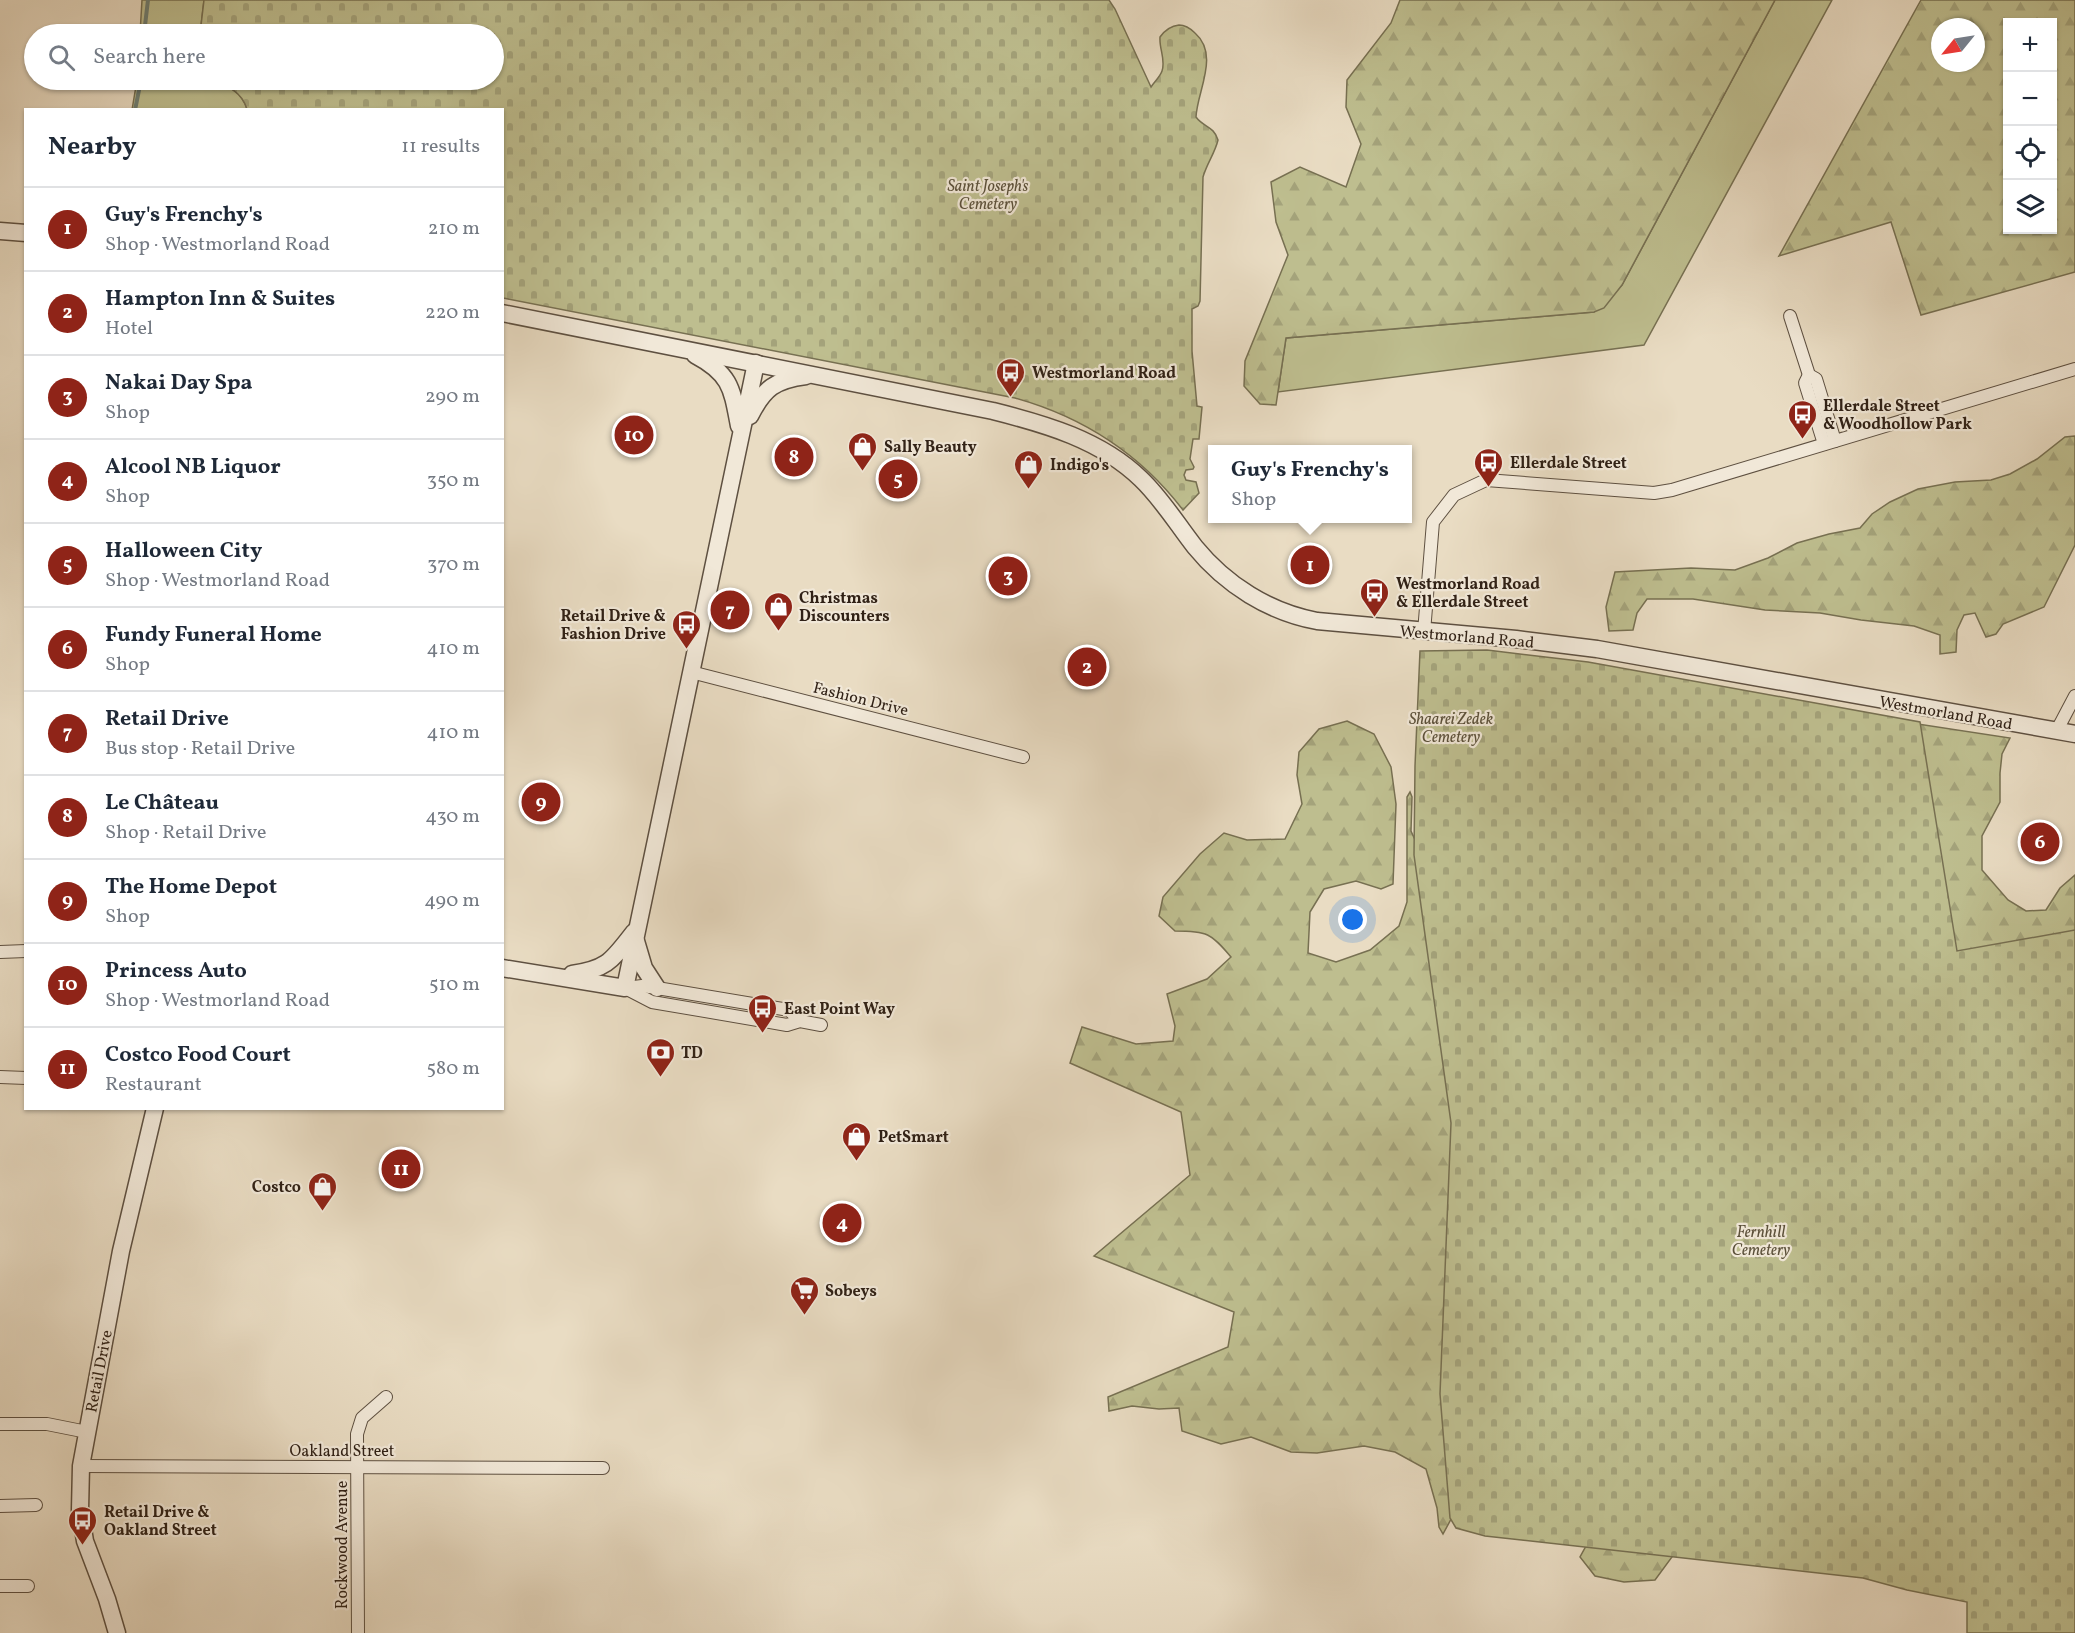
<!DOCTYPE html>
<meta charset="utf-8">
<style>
body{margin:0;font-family:Vollkorn,serif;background:#f2f2f3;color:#1f2937}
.controls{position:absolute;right:18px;top:18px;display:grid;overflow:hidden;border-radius:0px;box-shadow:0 2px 4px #0004}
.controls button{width:54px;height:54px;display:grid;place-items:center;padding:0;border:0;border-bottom:2px solid #e0e1e3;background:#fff;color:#1f2937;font:30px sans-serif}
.compass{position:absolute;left:1931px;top:18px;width:54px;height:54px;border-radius:50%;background:#fff;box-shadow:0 2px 4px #0004;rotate:240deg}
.you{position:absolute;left:1353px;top:920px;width:21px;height:21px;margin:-15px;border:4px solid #fff;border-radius:50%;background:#1a73e8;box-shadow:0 0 0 9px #1a73e833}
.badge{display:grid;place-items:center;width:39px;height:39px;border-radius:50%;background:#8f2418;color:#fff;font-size:20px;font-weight:700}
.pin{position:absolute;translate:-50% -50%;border:3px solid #fff;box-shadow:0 2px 6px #0006}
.popup{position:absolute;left:1208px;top:445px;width:204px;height:78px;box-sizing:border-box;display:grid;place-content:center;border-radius:0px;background:#fff;filter:drop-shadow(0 2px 4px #0005);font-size:20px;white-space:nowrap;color:#747a83}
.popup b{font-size:22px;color:#1f2937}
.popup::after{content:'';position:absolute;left:50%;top:100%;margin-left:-12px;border:12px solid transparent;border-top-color:#fff}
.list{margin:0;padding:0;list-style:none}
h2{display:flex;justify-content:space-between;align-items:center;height:78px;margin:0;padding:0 24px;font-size:26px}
h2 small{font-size:20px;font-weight:400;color:#747a83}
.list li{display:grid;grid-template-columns:39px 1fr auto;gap:18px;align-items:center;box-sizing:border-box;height:84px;padding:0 24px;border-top:2px solid #e0e1e3}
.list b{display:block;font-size:22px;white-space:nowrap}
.list p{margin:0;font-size:20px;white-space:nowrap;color:#747a83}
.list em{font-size:20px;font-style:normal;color:#747a83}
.icon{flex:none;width:33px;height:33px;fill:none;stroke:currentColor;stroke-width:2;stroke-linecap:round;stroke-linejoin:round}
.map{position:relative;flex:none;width:2075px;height:1633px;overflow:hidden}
.search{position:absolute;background:#fff;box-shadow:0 2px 4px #0004;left:24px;top:24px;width:480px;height:66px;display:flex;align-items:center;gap:15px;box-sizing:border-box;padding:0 21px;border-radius:33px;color:#747a83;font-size:22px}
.panel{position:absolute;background:#fff;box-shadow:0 2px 4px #0004;left:24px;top:108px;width:480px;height:1002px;border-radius:0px}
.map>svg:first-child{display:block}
.green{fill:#bebe8f;stroke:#777052;stroke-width:1.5}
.forest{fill:url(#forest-firs);stroke:#777052;stroke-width:1.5;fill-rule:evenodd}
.cemetery{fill:url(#cemetery-stones);stroke:#777052;stroke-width:1.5}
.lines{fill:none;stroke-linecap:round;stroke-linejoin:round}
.stream{stroke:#6e7e73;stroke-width:4}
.minor-casing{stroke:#5e5041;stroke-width:14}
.tertiary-casing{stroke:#5e5041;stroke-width:19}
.minor{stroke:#f1e8d8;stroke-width:12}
.tertiary{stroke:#f1e8d8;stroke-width:16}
.labels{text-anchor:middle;stroke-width:4.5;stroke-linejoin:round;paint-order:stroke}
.park-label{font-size:16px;font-style:italic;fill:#5b503a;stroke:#f1e8d8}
.poi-label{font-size:16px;font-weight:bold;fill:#302116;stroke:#f1e8d8;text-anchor:start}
.street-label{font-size:16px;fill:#302116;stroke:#f1e8d8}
</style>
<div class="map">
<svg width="2075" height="1633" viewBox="0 0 2075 1633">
<defs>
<pattern id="forest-firs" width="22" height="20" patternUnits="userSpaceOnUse" patternTransform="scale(1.5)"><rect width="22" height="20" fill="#bebe8f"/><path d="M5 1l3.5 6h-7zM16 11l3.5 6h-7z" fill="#a4a37b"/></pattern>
<pattern id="cemetery-stones" width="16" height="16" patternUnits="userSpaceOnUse" patternTransform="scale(1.5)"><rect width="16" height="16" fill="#bebe8f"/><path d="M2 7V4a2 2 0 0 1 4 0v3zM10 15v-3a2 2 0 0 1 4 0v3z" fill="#a4a37b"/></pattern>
</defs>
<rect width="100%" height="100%" fill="#e9dcc3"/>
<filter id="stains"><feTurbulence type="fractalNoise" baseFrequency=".00333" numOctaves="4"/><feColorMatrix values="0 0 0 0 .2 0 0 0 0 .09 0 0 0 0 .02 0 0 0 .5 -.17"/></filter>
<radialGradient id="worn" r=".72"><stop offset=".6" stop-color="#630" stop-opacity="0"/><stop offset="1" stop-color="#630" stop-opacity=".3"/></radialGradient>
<!-- green -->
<g class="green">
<path d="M 142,0 L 204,0 L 200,34 L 140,34 Z"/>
<path d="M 1775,0 L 1832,0 L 1644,345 L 1278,392 L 1286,338 L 1594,312 L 1622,285 Z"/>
<path d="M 137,80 C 171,80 235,69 247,109 L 132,110 Z"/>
</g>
<!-- forest -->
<g class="forest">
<path d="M 1400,0 L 1775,0 L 1622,285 L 1604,308 L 1594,312 L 1286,338 L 1276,405 L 1260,404 L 1244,386 L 1245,361 L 1288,255 L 1276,222 L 1271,182 L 1300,167 L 1346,187 L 1361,144 L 1346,107 L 1347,80 L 1391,23 Z"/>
<path d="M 1921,0 L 2075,0 L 2075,272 L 1921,315 L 1891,222 L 1779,256 ZM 2052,22 L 2052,230 L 2008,230 L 2008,22 ZM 1940,27 L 1976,27 L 1976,63 L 1940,63 Z"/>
<path d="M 2075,436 L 2075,545 L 2044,607 L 2003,624 L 1996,634 L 1986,637 L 1975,613 L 1964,615 L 1957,630 L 1956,652 L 1940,654 L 1940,635 L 1914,626 L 1861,620 L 1820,613 L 1765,610 L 1693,599 L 1647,599 L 1637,613 L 1633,630 L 1609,631 L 1606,607 L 1615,572 L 1691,568 L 1735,570 L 1768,558 L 1797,543 L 1829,534 L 1860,528 L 1872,514 L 1890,502 L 1918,489 L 1955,482 L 1991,480 L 2010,474 L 2037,459 L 2065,437 Z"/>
<path d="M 1839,712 L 2010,738 L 2002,754 L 2000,773 L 2000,802 L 1982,836 L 1982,870 L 2008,900 L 2026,911 L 2046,910 L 2060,888 L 2075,875 L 2075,983 L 1933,1020 Z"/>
<path d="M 1347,721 L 1374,734 L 1391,767 L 1396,804 L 1393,884 L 1381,889 L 1356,881 L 1324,889 L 1310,912 L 1308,953 L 1336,962 L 1370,950 L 1399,926 L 1407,902 L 1407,797 L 1410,792 L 1412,797 L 1411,831 L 1422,855 L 1672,1557 L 1655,1580 L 1624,1582 L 1595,1576 L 1580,1557 L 1597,1526 L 1463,1497 L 1443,1534 L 1439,1527 L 1437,1508 L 1426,1469 L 1395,1452 L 1364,1446 L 1317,1453 L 1291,1452 L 1251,1437 L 1221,1444 L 1182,1431 L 1179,1408 L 1159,1409 L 1132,1406 L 1109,1411 L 1108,1397 L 1228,1347 L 1234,1312 L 1094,1256 L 1190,1175 L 1181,1112 L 1070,1063 L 1082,1027 L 1136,1044 L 1173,1041 L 1175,1026 L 1167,994 L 1207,979 L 1231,957 C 1211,933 1207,931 1175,931 L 1159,916 L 1163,897 L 1200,854 L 1224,833 L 1247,840 L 1285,839 L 1302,804 L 1297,775 L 1299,752 L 1319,729 Z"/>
</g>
<!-- cemetery -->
<g class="cemetery">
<path d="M 204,0 L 1109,0 L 1115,9 L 1151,87 C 1154,82 1160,77 1162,71 C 1166,60 1159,49 1160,37 C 1165,30 1170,26 1179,25 C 1185,25 1190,28 1195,33 C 1220,55 1197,91 1196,117 C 1203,127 1214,126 1218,140 C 1215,153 1207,163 1203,177 L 1200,301 L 1198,306 L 1192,309 L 1192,351 L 1197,406 L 1202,407 L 1199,439 L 1193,439 L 1190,459 L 1194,467 L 1193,469 L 1186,470 L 1184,475 L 1186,480 L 1196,482 L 1199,493 L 1183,510 C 1140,454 1083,417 1015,398 L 503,298 L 502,110 L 247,109 C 241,90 227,86 210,80 L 494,80 L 494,34 L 200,34 Z"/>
<path d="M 1487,650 L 1588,662 L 1920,722 L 1957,951 L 2075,930 L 2075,1633 L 1967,1633 L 1967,1602 L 1907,1590 L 1863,1578 L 1485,1536 L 1456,1528 L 1450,1518 L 1440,1394 L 1451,1123 L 1414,855 L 1415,766 L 1420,651 Z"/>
</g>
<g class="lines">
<!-- stream -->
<g class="stream">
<path d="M 144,34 L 148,0"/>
<path d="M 135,110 L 141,80"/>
</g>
<defs>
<g id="minor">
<path d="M 1790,316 L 1809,375 L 1816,379 L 1835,441"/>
<path d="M 1809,375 L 1805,383 L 1824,444"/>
<path d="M 1424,632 L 1433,522 L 1454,495 L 1486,480 L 1654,493 L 1672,490 L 2075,369"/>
<path d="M 691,672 L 1023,757"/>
<path d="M 2056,732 L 2075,696"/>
<path d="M 0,952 L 26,951"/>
<path d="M 625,988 L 652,1002 L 787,1025 L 800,1021 L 821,1025"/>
<path d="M 626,988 L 642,986 L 657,988 L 789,1010 L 800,1021"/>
<path d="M 0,1077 L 26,1078"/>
<path d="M 0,1424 L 47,1424 L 87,1432"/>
<path d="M 81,1466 L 603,1468"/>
<path d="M 0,1506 L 36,1505"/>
<path d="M 0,1586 L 28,1586"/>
<path d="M 358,1633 L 357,1434 L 362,1418 L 386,1397"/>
</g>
<g id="tertiary">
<path d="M 0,231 L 26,233"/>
<path d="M 502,313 L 993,411 C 1045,424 1101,440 1141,479 C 1162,499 1177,524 1195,547 C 1226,585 1269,612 1317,621 L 1516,639 L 1597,649 L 2075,734"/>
<path d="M 695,355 C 731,374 732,389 739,426"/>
<path d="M 750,416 C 764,388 775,380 806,376"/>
<path d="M 636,941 L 644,968 L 657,988"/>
<path d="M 502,968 L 625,988 L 756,363"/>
<path d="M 572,974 C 608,969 612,960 634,932"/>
<path d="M 117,1633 L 107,1599 L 85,1541 L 80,1510 L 81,1466 L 121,1251 L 155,1108"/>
</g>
</defs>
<!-- minor casing -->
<use href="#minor" class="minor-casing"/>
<!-- tertiary casing -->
<use href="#tertiary" class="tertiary-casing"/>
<!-- minor -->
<use href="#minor" class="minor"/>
<!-- tertiary -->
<use href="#tertiary" class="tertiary"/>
</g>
<!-- icons -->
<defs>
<symbol id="bus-pin" viewBox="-11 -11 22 30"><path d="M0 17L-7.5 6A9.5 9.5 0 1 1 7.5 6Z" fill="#8f2418" stroke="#f1e8d8"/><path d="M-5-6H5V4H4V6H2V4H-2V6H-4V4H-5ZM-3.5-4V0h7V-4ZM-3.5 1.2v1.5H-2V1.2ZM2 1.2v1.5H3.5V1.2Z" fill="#fff"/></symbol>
<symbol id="shop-pin" viewBox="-11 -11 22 30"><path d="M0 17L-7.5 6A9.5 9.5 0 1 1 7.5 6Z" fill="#8f2418" stroke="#f1e8d8"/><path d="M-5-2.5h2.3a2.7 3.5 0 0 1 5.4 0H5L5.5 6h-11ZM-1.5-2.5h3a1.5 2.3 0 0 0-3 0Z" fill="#fff"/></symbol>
<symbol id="bank-pin" viewBox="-11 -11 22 30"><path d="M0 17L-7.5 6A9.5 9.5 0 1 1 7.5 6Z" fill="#8f2418" stroke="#f1e8d8"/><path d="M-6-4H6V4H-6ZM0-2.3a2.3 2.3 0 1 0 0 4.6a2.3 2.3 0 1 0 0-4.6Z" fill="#fff"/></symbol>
<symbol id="supermarket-pin" viewBox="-11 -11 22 30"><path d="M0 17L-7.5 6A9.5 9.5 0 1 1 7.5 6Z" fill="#8f2418" stroke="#f1e8d8"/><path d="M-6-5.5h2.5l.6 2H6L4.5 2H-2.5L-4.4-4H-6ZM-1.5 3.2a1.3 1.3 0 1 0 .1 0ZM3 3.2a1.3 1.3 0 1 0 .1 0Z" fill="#fff"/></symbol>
</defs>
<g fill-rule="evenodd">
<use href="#bus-pin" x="994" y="356" width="33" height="45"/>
<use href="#bus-pin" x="1786" y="398" width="33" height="45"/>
<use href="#shop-pin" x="846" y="430" width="33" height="45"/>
<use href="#bus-pin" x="1472" y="446" width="33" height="45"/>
<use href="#shop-pin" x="1012" y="448" width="33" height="45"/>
<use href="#bus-pin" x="1358" y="576" width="33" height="45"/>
<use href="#shop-pin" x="762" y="590" width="33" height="45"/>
<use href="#bus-pin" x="670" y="608" width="33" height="45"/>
<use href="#bus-pin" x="746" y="992" width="33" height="45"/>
<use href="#bank-pin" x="644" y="1036" width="33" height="45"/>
<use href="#shop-pin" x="840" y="1120" width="33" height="45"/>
<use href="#shop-pin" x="306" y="1170" width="33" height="45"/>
<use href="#supermarket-pin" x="788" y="1274" width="33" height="45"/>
<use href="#bus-pin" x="66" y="1504" width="33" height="45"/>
</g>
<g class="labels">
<!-- park labels -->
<g class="park-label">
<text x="988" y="191">Saint Joseph's<tspan x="988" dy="18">Cemetery</tspan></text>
<text x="1451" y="724">Shaarei Zedek<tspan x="1451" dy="18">Cemetery</tspan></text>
<text x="1761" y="1237">Fernhill<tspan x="1761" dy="18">Cemetery</tspan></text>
</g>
<!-- poi labels -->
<g class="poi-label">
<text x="1032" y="378">Westmorland Road</text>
<text x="1823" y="411">Ellerdale Street<tspan x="1823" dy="18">&amp; Woodhollow Park</tspan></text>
<text x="884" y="452">Sally Beauty</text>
<text x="1510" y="468">Ellerdale Street</text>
<text x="1050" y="470">Indigo's</text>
<text x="1396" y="589">Westmorland Road<tspan x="1396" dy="18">&amp; Ellerdale Street</tspan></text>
<text x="799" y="603">Christmas<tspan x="799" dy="18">Discounters</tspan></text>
<text x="666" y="621" text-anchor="end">Retail Drive &amp;<tspan x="666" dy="18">Fashion Drive</tspan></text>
<text x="784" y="1014">East Point Way</text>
<text x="681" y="1058">TD</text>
<text x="878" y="1142">PetSmart</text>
<text x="301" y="1192" text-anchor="end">Costco</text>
<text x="825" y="1296">Sobeys</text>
<text x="104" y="1517">Retail Drive &amp;<tspan x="104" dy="18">Oakland Street</tspan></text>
</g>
<!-- street labels -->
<g class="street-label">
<text transform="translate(1467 636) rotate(5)" y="6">Westmorland Road</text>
<text transform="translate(861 698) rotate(14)" y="6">Fashion Drive</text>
<text transform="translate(1946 712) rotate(10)" y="6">Westmorland Road</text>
<text transform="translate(98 1371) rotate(-79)" y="6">Retail Drive</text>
<text x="342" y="1456">Oakland Street</text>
<text transform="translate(341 1545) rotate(-90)" y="6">Rockwood Avenue</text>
</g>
</g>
<rect width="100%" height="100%" filter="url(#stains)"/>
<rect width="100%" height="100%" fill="url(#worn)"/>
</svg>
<div class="controls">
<button>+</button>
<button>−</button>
<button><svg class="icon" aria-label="locate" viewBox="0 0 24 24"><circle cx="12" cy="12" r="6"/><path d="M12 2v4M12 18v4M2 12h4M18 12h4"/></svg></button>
<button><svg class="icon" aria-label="layers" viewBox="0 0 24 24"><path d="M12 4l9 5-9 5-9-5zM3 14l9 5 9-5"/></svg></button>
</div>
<svg class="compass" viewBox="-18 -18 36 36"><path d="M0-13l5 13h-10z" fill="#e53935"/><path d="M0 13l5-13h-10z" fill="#747a83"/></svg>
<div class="you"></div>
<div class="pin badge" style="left:1310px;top:565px">1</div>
<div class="popup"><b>Guy's Frenchy's</b>Shop</div>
<div class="pin badge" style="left:1087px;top:667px">2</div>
<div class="pin badge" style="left:1008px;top:576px">3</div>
<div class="pin badge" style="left:842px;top:1223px">4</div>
<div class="pin badge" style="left:898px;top:479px">5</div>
<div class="pin badge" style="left:2040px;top:842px">6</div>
<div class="pin badge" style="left:730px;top:610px">7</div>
<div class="pin badge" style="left:794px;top:457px">8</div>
<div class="pin badge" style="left:541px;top:802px">9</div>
<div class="pin badge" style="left:634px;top:435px">10</div>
<div class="pin badge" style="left:401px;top:1169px">11</div>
<div class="search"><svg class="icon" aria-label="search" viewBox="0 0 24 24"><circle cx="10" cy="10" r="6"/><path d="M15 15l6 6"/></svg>Search here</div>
<section class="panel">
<h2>Nearby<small>11 results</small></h2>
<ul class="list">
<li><span class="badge">1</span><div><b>Guy's Frenchy's</b><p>Shop · Westmorland Road</p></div><em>210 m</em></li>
<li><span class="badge">2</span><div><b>Hampton Inn &amp; Suites</b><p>Hotel</p></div><em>220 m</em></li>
<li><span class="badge">3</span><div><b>Nakai Day Spa</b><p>Shop</p></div><em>290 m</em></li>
<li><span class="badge">4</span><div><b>Alcool NB Liquor</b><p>Shop</p></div><em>350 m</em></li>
<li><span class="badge">5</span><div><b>Halloween City</b><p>Shop · Westmorland Road</p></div><em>370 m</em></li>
<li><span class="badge">6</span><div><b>Fundy Funeral Home</b><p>Shop</p></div><em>410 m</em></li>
<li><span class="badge">7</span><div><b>Retail Drive</b><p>Bus stop · Retail Drive</p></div><em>410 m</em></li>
<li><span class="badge">8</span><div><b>Le Château</b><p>Shop · Retail Drive</p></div><em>430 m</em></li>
<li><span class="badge">9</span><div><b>The Home Depot</b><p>Shop</p></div><em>490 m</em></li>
<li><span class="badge">10</span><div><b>Princess Auto</b><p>Shop · Westmorland Road</p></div><em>510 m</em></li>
<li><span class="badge">11</span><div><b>Costco Food Court</b><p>Restaurant</p></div><em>580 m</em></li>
</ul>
</section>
</div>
